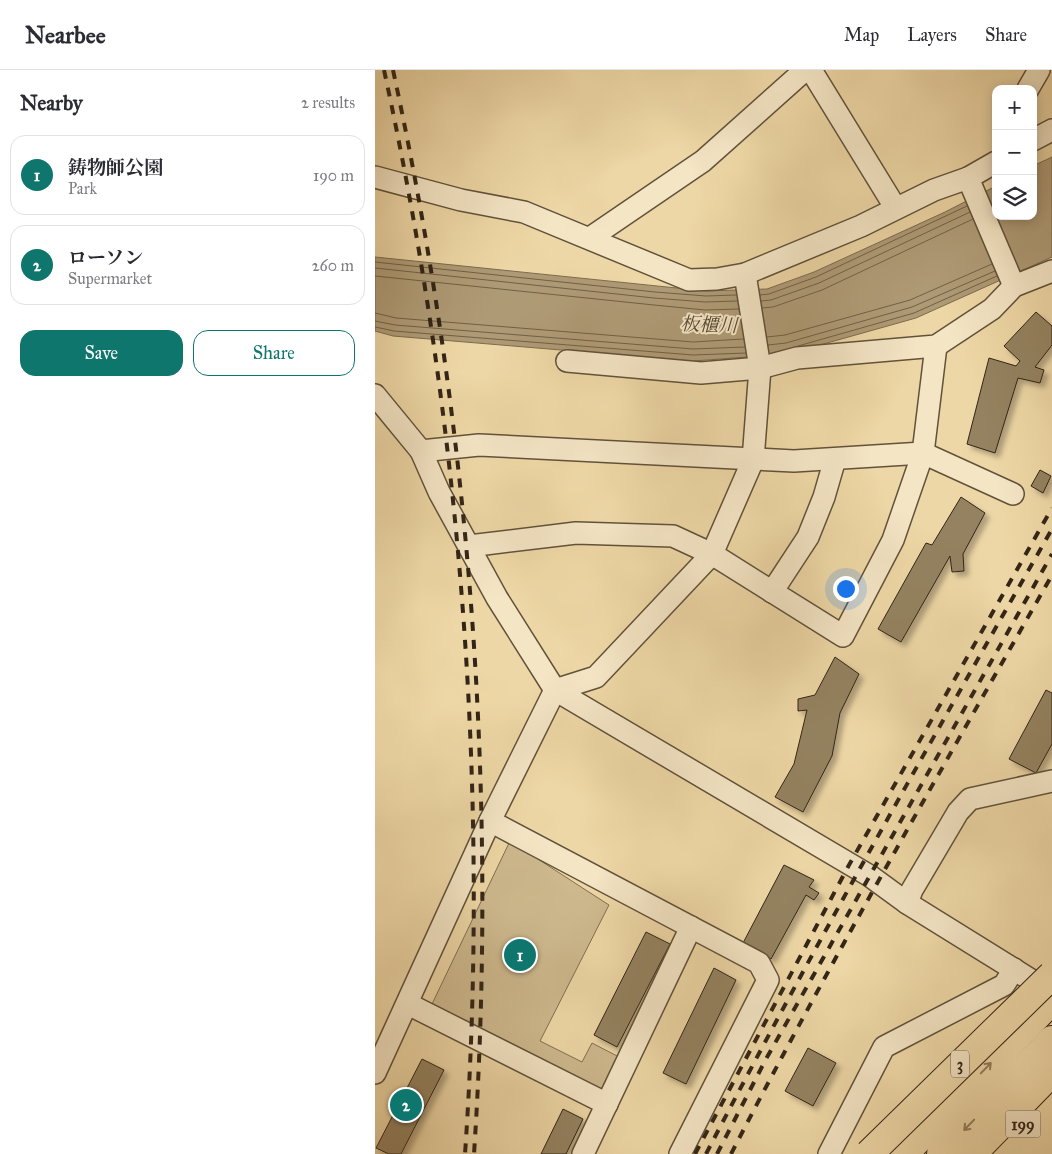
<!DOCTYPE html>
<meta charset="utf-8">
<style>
body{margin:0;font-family:"IM FELL Great Primer","Noto Serif JP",serif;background:#f7f7f7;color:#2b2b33}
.controls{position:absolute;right:15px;top:15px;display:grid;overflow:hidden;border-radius:10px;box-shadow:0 2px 12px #0003}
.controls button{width:45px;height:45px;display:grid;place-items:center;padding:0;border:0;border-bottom:1px solid #e1e1e2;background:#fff;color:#2b2b33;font:25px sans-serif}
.you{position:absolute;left:470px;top:518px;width:18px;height:18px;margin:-12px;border:4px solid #fff;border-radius:50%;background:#1a73e8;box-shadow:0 0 0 8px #1a73e833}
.badge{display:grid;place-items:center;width:32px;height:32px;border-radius:50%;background:#0f766e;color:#fff;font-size:16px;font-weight:700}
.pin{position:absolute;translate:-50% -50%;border:2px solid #fff;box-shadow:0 1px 5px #0006}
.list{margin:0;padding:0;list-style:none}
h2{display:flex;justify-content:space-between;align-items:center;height:65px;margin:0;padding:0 20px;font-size:21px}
h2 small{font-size:16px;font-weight:400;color:#7c7c81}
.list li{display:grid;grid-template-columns:32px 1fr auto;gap:15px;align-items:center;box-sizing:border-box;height:80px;margin:0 10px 10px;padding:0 10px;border:1px solid #e1e1e2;border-radius:15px}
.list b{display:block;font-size:19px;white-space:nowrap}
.list p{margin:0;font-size:16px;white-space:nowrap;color:#7c7c81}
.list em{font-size:16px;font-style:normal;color:#7c7c81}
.actions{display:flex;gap:10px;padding:15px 20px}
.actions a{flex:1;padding:11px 0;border:1px solid #0f766e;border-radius:15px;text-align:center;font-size:18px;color:#0f766e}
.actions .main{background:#0f766e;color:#fff}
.icon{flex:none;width:28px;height:28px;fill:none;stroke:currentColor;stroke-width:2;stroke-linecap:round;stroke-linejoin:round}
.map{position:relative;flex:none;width:677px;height:1084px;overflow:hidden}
header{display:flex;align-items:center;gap:30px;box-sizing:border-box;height:70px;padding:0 25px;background:#fff;border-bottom:1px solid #e1e1e2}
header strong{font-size:24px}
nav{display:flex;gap:28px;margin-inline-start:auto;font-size:18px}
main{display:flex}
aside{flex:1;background:#fff}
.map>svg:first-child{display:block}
.green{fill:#ceb98e;stroke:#806f52}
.water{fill:#ae9a75;stroke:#7c6b4f}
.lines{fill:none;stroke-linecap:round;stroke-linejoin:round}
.shore{stroke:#706046;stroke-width:1}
.building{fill:#948261;stroke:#322517;filter:url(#shadow)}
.minor-casing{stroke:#61523b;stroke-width:24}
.highway-casing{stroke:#322517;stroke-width:30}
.minor{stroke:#f4e5c5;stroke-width:21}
.highway{stroke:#eed7a6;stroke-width:28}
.rail{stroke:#322517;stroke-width:4;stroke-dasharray:9 9;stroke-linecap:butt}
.highway-bridge-casing{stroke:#322517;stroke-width:30;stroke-linecap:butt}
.highway-bridge{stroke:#eed7a6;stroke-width:28}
.oneway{stroke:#907e5e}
.labels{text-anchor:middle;stroke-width:4;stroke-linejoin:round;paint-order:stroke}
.shield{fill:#f4e5c5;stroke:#6c5f4b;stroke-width:1}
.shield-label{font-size:16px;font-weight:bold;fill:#322517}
.water-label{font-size:19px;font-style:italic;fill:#574833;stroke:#f4e5c5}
</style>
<header>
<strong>Nearbee</strong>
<nav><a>Map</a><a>Layers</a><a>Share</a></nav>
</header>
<main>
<aside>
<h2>Nearby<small>2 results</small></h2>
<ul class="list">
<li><span class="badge">1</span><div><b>鋳物師公園</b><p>Park</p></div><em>190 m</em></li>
<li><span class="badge">2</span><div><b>ローソン</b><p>Supermarket</p></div><em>260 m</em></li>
</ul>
<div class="actions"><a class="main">Save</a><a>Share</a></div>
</aside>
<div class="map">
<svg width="677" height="1084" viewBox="0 0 677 1084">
<defs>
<filter id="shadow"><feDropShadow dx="4.5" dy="4.5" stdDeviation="2.5" flood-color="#0004"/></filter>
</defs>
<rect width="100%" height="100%" fill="#eed7a6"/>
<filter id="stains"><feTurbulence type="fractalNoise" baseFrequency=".004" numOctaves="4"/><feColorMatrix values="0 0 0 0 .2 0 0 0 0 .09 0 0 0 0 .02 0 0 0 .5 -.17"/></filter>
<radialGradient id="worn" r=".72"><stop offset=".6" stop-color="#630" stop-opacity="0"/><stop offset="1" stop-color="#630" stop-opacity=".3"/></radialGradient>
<!-- green -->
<path class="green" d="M 135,771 L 234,835 L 165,971 L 207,992 L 217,973 L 246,988 L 230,1024 L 57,934 Z"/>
<!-- water -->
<path class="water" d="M 677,87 L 677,187 L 541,248 L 413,284 L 318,291 L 18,266 L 0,261 L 0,187 L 331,221 L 392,219 L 439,202 L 570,142 L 621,116 L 621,146 L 658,146 L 658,96 Z"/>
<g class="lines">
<!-- shore -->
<g class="shore">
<path d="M 0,192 L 280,222 L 331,226 L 361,225"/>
<path d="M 0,198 L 279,228 L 330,232 L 362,231"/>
<path d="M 0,206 L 279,235 L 330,240 L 364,239"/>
<path d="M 385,225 L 394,224 L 441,207 L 592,136"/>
<path d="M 386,231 L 396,230 L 444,213 L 595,142"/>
<path d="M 387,238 L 398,237 L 447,220 L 598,149"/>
<path d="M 0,243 L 21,248 L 318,272 L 368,269"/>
<path d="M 0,251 L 20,255 L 318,279 L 370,277"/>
<path d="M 0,257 L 19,261 L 318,285 L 371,283"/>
<path d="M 392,267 L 410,265 L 535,230 L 617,194"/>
<path d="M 393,275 L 411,273 L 537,237 L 620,201"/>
<path d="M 423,276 L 539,243 L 622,206"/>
</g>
</g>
<!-- building -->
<g class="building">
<path d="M 661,242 L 677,256 L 677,275 L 660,297 L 669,300 L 665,313 L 643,308 L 620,383 L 592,374 L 614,288 L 641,296 L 645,291 L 629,276 Z"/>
<path d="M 665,400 L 676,406 L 668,423 L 656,416 Z"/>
<path d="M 586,427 L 610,443 L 588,484 L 589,501 L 577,502 L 575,486 L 526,572 L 503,559 L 551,473 L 557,475 Z"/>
<path d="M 460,587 L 484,604 L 465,643 L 457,686 L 428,742 L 400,727 L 419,694 L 432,640 L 423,641 L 423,629 L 440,625 Z"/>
<path d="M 671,620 L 677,623 L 677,674 L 661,703 L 634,689 Z"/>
<path d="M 409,795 L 439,810 L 434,817 L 444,823 L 439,830 L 431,825 L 396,889 L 368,873 Z"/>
<path d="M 271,862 L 295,874 L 242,977 L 219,965 Z"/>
<path d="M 339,898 L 361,910 L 311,1014 L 288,1003 Z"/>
<path d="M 433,978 L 461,993 L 438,1036 L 410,1021 Z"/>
<path d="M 47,989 L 69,1000 L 26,1084 L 14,1084 L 1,1078 Z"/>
<path d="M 188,1039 L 208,1049 L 191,1084 L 166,1084 Z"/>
</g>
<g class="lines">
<defs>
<g id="minor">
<path d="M 436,0 L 520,137"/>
<path d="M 653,19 L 664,0"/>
<path d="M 658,70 L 677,60"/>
<path d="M 0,107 L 86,130 L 149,142 L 314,210 L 342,209 L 370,204 L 486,156 L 559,120 L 593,108 L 621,92"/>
<path d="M 593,108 L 639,216"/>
<path d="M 215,168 L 328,91 L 430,0"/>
<path d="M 192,291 L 326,303 L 385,298 L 422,288 L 561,276 L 617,239 L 639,216 L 677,201"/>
<path d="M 0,325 L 46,381 L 104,375 L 419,391 L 548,383 L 638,424"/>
<path d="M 46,381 L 64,422 L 122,528 L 180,620 L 495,806 L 532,833 L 677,923"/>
<path d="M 94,476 L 201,463 L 298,466 L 337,484 L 468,566 L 518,470 L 548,383 L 561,276"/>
<path d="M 397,522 L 433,467 L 449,427 L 460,389"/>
<path d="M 115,751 L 384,893 L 393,910 L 305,1084"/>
<path d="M 532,833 L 537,820 L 583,742 L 595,729 L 677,711"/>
<path d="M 33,934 L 232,1034"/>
<path d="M 0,1003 L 115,751 L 180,620 L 221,607 L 337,484 L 378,390 L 385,298 L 370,204"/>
<path d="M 208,1084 L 316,857"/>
<path d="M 454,1084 L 509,977 L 629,915 L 639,899"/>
</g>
<g id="highway">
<path d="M 529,1084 L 677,930"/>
<path d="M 566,1084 L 677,970"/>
<path d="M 597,1084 L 677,1002"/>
</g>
</defs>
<!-- minor casing -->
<use href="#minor" class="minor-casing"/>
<!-- highway casing -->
<use href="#highway" class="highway-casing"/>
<!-- minor -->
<use href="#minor" class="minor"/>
<!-- highway -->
<use href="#highway" class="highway"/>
<!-- rail -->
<g class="rail">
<path d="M 9,0 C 86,354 115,722 90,1084"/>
<path d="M 18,0 C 95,356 123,720 99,1084"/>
<path d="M 320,1084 L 474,795 L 677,438"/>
<path d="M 331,1084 C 441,872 559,666 677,459"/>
<path d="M 342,1084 L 391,989 L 677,484"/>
<path d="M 356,1084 C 457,888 568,697 677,505"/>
</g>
<defs>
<path id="highway-bridge" d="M 494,1084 L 677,905"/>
</defs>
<!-- highway-bridge casing -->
<use href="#highway-bridge" class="highway-bridge-casing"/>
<!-- highway-bridge -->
<use href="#highway-bridge" class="highway-bridge"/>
</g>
<!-- one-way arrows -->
<defs><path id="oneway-shaft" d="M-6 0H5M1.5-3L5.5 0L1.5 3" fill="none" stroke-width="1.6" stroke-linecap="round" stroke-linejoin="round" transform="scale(1.25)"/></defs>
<g class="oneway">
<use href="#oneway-shaft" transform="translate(611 998) rotate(-46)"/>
<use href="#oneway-shaft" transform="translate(594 1055) rotate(134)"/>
</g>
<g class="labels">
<!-- shield labels -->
<g class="shield">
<rect x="576" y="980.5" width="18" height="27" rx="4"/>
<rect x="630.5" y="1040.5" width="35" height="27" rx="4"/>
</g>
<g class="shield-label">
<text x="585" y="1000">3</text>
<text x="648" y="1060">199</text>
</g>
<!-- water labels -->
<g class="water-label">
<text transform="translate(334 254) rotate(2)" y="7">板櫃川</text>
</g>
</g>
<rect width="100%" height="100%" filter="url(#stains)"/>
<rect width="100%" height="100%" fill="url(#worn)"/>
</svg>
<div class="controls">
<button>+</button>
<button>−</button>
<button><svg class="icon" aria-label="layers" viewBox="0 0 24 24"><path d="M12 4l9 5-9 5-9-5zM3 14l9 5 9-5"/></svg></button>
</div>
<div class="you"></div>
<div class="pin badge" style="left:145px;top:885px">1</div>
<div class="pin badge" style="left:31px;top:1035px">2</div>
</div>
</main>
